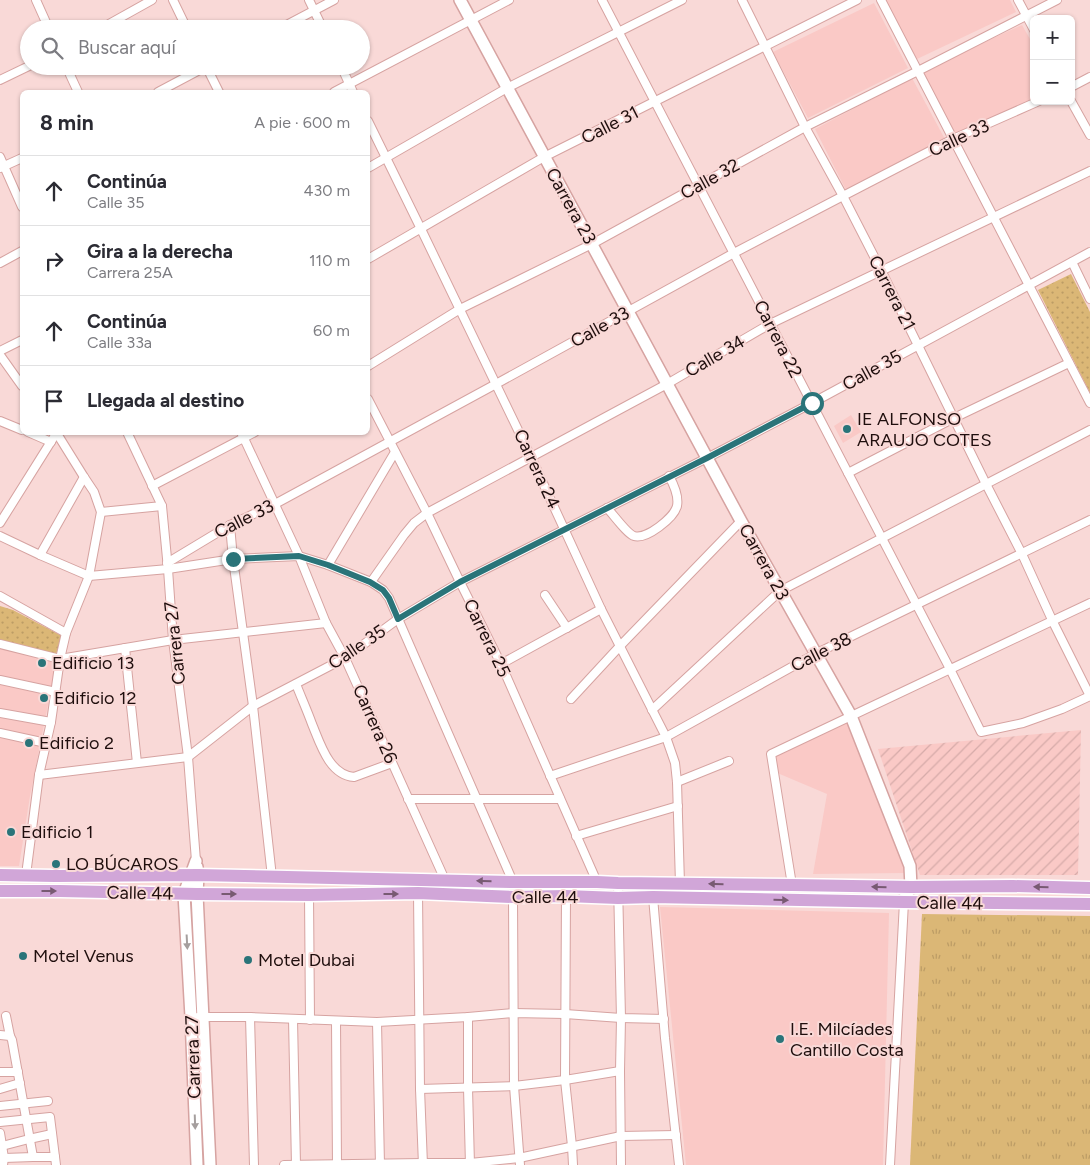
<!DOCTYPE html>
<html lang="es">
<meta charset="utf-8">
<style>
body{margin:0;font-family:Figtree,sans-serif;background:#f7f7f7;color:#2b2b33}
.controls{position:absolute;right:15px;top:15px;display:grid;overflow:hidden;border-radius:8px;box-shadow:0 1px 4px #0004}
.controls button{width:45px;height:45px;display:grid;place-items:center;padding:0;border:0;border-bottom:1px solid #e1e1e2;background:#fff;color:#2b2b33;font:25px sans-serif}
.stop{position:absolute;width:15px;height:15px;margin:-11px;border:4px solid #2a7479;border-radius:50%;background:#fff}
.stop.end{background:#2a7479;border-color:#fff;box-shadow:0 1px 5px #0008}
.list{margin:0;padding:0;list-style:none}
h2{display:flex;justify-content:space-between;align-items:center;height:65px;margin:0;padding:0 20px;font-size:21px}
h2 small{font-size:16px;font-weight:400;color:#7c7c81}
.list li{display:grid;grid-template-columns:32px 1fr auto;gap:15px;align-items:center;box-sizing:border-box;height:70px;padding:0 20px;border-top:1px solid #e1e1e2}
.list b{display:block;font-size:19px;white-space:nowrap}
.list p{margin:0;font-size:16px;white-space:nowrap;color:#7c7c81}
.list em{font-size:16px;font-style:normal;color:#7c7c81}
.icon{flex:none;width:28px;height:28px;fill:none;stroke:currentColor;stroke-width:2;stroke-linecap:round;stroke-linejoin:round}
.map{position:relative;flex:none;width:1090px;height:1165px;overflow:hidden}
.search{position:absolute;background:#fff;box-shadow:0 1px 4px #0004;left:20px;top:20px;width:350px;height:55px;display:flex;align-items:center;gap:12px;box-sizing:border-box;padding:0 18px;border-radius:28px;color:#7c7c81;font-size:19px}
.panel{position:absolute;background:#fff;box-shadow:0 1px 4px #0004;left:20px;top:90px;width:350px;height:345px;border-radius:8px}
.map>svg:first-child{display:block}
.built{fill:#fac9c6}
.industrial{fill:url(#industrial-furrows)}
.grass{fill:url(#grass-tufts)}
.park{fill:url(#park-dots)}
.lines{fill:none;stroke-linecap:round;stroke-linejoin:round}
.street-casing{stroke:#d6a3a1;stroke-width:10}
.secondary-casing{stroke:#d6a3a1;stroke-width:14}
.primary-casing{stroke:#fff;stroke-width:15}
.street{stroke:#fff;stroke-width:8}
.secondary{stroke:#fff;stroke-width:11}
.primary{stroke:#d1a6d8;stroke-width:12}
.oneway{fill:#785a72}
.oneway2{fill:#a59f9e}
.route{stroke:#2a7479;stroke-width:6}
.poi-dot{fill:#2a7479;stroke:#f9d9d7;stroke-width:2}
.labels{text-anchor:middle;stroke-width:4;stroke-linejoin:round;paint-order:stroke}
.street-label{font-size:18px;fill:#1f0e0d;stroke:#f9d9d7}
.poi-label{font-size:18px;fill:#1f0e0d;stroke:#f9d9d7;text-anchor:start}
</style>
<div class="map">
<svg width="1090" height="1165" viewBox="0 0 1090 1165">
<defs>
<pattern id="industrial-furrows" width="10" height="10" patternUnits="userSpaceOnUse" patternTransform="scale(1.25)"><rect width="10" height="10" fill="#fac9c6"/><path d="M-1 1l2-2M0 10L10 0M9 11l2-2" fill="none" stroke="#d6aba9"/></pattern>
<pattern id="grass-tufts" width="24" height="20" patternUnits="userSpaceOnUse" patternTransform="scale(1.25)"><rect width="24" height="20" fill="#dbb776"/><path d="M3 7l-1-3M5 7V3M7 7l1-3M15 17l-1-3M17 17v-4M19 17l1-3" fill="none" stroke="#bc9c65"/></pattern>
<pattern id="park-dots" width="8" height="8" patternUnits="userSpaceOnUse" patternTransform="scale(1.25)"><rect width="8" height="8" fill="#dbb776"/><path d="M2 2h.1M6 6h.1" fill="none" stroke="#bc9c65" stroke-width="1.8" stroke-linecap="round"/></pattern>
</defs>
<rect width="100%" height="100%" fill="#f9d9d7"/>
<!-- built -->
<g class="built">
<path d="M 883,0 L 1010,0 L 1016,12 L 917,59 Z"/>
<path d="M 874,3 L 908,68 L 808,118 L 773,52 Z"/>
<path d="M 1022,25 L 1034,46 L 1034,101 L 957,138 L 922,71 Z"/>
<path d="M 912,78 L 947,143 L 847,192 L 815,129 Z"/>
<path d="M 851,415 L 861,432 L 843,443 L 834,426 Z"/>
<path d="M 0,647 L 58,658 L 51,689 L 0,679 Z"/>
<path d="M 0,681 L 51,691 L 44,724 L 0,715 Z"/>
<path d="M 0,716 L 44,725 L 30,796 L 19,866 L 0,866 Z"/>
<path d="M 847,720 L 906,873 L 813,874 L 827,794 L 775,772 L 772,754 Z"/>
<path d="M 660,907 L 889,913 L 883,1165 L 686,1165 Z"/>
</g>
<!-- industrial -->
<path class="industrial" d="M 1081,730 L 1078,875 L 920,875 L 878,749 Z"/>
<!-- grass -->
<path class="grass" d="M 922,914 L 1090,916 L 1090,1165 L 910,1165 Z"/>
<!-- park -->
<g class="park">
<path d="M 1071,274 L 1090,312 L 1090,393 L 1038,290 Z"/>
<path d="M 0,606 L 13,610 L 62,636 L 56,655 L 0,642 Z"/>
</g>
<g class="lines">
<defs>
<g id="street">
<path d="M 36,0 L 49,29"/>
<path d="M 173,0 L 187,29"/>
<path d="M 309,0 L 323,29"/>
<path d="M 602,0 L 950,669 L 981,732 L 1023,723 L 1062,709 L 1090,696"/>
<path d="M 742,0 L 805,127 L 843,196 L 881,270 L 986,484 L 1022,554 L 1053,622 L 1090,696"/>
<path d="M 881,0 L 1090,403"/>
<path d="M 1018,0 L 1034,30"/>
<path d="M 100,29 L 152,0"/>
<path d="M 279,29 L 334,0"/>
<path d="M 66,66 L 78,92"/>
<path d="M 206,66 L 219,92"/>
<path d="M 341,66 L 353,92"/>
<path d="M 0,80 L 29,66"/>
<path d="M 1071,87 L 1090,77"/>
<path d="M 158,92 L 207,66"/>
<path d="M 334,92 L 509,0"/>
<path d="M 1071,101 L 1090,135"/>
<path d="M 368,121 L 421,229 L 531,457 L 601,609 L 666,737 L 675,763 L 677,782 L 680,884"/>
<path d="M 0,157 L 22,207"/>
<path d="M 0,168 L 22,158"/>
<path d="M 368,168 L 507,88 L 682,0"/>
<path d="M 368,259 L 544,157 L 857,0"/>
<path d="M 1072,262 L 1090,299"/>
<path d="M 0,263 L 22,251"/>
<path d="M 0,351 L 22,340"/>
<path d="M 0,355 L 22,386"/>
<path d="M 368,366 L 460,309 L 592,244 L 805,127 L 918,71 L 1057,0"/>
<path d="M 368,399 L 427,513 L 460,582 L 501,664 L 597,882"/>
<path d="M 0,421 L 22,430"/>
<path d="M 28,432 L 51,442"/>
<path d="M 127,432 L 162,506 L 168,569 L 173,640 L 188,757 L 196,861"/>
<path d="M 241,432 L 299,556 L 326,623 L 345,658 L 445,880"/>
<path d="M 848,473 L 954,418 L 1069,363"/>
<path d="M 152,486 L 255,432"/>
<path d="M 607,508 C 613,514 627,534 634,536 C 646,540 674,518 677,506 C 679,496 674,485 669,476"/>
<path d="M 101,512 L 162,506"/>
<path d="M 0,523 L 57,432"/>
<path d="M 230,525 L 233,559 L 253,706 L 272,877"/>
<path d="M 0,536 L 40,555 L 89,576 L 168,569 L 233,559 L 299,556 L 328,565 L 371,582 L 383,590 L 389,598 L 513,882"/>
<path d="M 40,555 L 84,477"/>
<path d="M 167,563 L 230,525 L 275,504 L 496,384 L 734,253 L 843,196 L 953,139 L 1039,101"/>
<path d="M 328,565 L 395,452"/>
<path d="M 371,582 L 404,535 L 414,523 L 427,513 L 667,384 L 770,324 L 1090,171"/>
<path d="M 545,595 L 567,628"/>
<path d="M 0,596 L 66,633"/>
<path d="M 0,644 L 60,659 L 173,640 L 326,623"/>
<path d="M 125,648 L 137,763"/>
<path d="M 501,664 L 601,609"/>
<path d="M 0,680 L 56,692"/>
<path d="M 296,684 C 301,697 307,710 312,724 C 320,743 329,775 354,777 L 392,763"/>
<path d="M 571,699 L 620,646 L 741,521"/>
<path d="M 652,710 L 780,591 L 1090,430"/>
<path d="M 0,713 L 51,722"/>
<path d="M 0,733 L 46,743"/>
<path d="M 39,775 L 188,757 L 253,706 L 345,658 L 398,619 L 460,582 L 707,458 L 812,403 L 1090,252"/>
<path d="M 550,776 L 666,737 L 815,654 L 1090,520"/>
<path d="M 677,782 L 729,761"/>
<path d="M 408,799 L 560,799"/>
<path d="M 576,836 L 678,806"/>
<path d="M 26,875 L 39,775 L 51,722 L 60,659 L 66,633 L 89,576 L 101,512 L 94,492 L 84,477 L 56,432"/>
<path d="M 618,883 L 621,1018 L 620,1071 L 621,1165"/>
<path d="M 792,885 L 771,754 L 1090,603"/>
<path d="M 418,893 L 420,1089 L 423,1165"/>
<path d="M 309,895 L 310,1020"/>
<path d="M 566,896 L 565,1080 L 572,1146 L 573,1165"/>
<path d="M 513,897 L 514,1086 L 520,1165"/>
<path d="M 653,897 L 665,1038 L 679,1165"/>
<path d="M 6,1016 L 10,1036"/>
<path d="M 198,1017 L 250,1017 L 377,1022 L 468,1017 L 513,1013 L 565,1014 L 621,1018 L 664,1019"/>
<path d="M 250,1017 L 254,1165"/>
<path d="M 468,1017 L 468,1088 L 470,1165"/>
<path d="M 293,1019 L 296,1165"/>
<path d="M 336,1021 L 337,1165"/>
<path d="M 377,1022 L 380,1165"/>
<path d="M 0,1035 L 10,1036 L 12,1040 L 33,1157 L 4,1158"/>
<path d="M 0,1072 L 18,1072"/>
<path d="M 0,1089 L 20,1083"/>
<path d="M 420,1089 L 514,1086 L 565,1080 L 620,1071"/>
<path d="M 0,1106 L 48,1101"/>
<path d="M 0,1122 L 50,1117 L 56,1165"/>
<path d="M 0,1133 L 4,1158 L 3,1165"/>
<path d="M 2,1146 L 29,1139 L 52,1134"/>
<path d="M 33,1157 L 55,1157"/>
<path d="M 284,1165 L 423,1163 L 470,1163 L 519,1158 L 621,1136 L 676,1135"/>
<path d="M 890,1165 L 904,902"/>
</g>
<g id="secondary">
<path d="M 460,0 L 741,521 L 851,716 L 910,866 L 911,887 L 905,897 L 904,902"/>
<path d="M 196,861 L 184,894 L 191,1017 L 197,1165"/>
<path d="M 197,867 L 198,875 L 197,894 L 210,1165"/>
</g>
<g id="primary">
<path d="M 0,875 L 55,876 L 198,875 L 513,882 L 597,882 L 618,883 L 792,885 L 911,887 L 1013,886 L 1090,888"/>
<path d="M 0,891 L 60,891 L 197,894 L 309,895 L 418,893 L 513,897 L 566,896 L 618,898 L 653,897 L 904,902 L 1090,904"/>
</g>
</defs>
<!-- street casing -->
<use href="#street" class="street-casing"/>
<!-- secondary casing -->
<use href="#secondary" class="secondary-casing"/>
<!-- primary casing -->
<use href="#primary" class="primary-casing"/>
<!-- street -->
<use href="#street" class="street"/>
<!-- secondary -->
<use href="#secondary" class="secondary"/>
<!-- primary -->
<use href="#primary" class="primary"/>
</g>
<!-- one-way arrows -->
<defs><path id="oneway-solid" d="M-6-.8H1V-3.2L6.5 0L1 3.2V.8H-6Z" transform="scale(1.25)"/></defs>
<g class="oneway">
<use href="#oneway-solid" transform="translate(484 881) rotate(-179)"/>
<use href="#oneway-solid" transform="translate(716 884) rotate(-179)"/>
<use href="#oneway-solid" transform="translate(879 887) rotate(-179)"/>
<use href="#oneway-solid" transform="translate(1041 887) rotate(-179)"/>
<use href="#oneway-solid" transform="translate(49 891)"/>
<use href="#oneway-solid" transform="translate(229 894)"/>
<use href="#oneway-solid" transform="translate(391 894)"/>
<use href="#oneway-solid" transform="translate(781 900) rotate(1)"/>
</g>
<g class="oneway2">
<use href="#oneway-solid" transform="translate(187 942) rotate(87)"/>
<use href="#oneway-solid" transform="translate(195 1122) rotate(88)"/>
</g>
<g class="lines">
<!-- route -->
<path class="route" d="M 233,559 L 299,556 L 328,565 L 370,582 L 383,590 L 389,598 L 398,619 L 460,582 L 707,458 L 812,403"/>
</g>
<!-- markers -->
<g class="poi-dot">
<circle cx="847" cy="429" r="5"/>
<circle cx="42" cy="663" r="5"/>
<circle cx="44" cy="698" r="5"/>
<circle cx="29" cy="743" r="5"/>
<circle cx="11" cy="832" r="5"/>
<circle cx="56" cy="864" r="5"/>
<circle cx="23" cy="956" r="5"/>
<circle cx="248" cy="960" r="5"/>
<circle cx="780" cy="1039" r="5"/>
</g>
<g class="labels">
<!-- street labels -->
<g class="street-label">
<text transform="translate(610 125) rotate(-27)" y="6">Calle 31</text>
<text transform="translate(959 138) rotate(-25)" y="6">Calle 33</text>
<text transform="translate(710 179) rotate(-29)" y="6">Calle 32</text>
<text transform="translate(571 206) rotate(61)" y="6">Carrera 23</text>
<text transform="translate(892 293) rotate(63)" y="6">Carrera 21</text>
<text transform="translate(600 327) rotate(-29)" y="6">Calle 33</text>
<text transform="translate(778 339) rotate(63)" y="6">Carrera 22</text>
<text transform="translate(715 356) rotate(-30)" y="6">Calle 34</text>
<text transform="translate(872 370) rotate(-29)" y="6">Calle 35</text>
<text transform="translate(537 469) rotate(65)" y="6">Carrera 24</text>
<text transform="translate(244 519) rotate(-27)" y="6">Calle 33</text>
<text transform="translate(764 562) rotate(61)" y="6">Carrera 23</text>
<text transform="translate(487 638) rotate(64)" y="6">Carrera 25</text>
<text transform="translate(175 643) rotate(-96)" y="6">Carrera 27</text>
<text transform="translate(357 647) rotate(-34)" y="6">Calle 35</text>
<text transform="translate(821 652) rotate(-27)" y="6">Calle 38</text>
<text transform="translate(375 724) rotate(66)" y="6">Carrera 26</text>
<text transform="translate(140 893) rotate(1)" y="6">Calle 44</text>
<text x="545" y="903">Calle 44</text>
<text transform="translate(950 903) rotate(1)" y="6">Calle 44</text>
<text transform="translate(193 1057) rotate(-92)" y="6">Carrera 27</text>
</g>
<!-- poi labels -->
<g class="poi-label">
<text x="857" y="425">IE ALFONSO<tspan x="857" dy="21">ARAUJO COTES</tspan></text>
<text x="52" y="669">Edificio 13</text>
<text x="54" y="704">Edificio 12</text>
<text x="39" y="749">Edificio 2</text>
<text x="21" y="838">Edificio 1</text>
<text x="66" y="870">LO BÚCAROS</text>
<text x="33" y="962">Motel Venus</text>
<text x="258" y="966">Motel Dubai</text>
<text x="790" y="1035">I.E. Milcíades<tspan x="790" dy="21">Cantillo Costa</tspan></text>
</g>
</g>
</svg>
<div class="controls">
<button>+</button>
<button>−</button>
</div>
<div class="stop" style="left:812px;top:403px"></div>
<div class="stop end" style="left:233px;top:559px"></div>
<div class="search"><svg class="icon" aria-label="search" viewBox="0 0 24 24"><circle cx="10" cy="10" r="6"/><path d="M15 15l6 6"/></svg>Buscar aquí</div>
<section class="panel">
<h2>8 min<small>A pie · 600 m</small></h2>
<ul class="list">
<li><svg class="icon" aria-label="ahead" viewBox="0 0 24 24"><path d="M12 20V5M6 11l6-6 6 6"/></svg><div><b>Continúa</b><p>Calle 35</p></div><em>430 m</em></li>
<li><svg class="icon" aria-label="right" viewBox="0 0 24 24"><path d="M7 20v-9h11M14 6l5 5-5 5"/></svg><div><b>Gira a la derecha</b><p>Carrera 25A</p></div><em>110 m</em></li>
<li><svg class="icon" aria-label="ahead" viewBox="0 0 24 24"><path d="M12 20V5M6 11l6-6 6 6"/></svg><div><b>Continúa</b><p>Calle 33a</p></div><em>60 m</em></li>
<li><svg class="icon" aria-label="arrive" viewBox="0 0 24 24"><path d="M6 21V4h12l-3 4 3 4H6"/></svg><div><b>Llegada al destino</b></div></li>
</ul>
</section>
</div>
